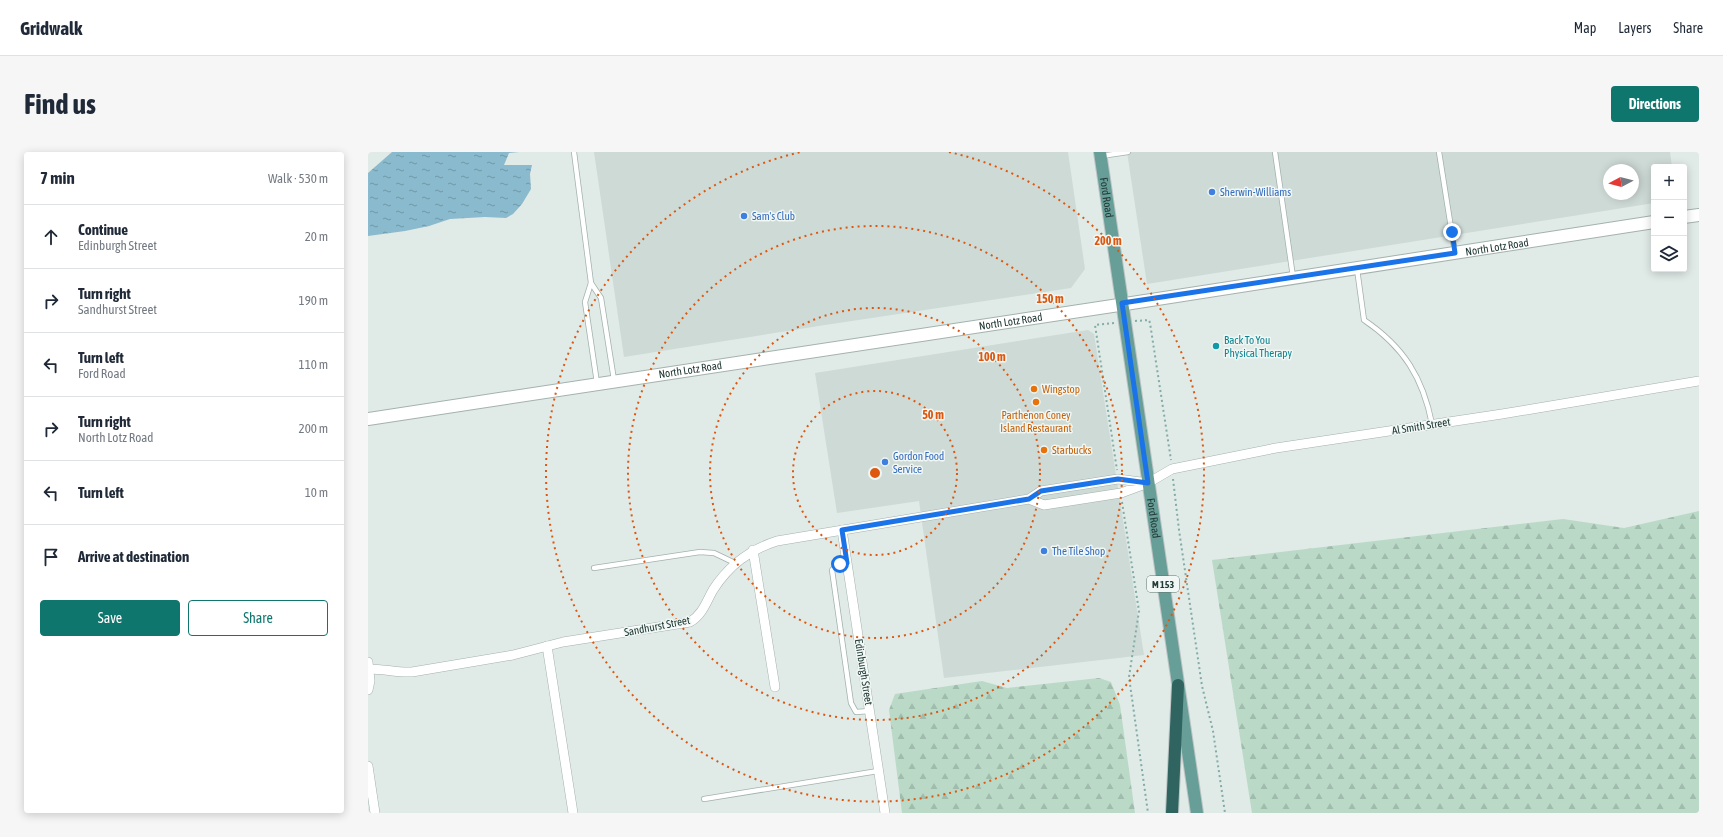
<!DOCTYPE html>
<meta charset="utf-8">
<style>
body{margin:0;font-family:"Asap Condensed",sans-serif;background:#f6f6f7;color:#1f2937}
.controls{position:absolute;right:12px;top:12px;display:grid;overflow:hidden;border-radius:4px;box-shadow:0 2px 10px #0003}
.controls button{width:36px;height:36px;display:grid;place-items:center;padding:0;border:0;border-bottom:1px solid #e0e1e3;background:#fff;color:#1f2937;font:20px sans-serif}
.compass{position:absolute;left:1235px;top:12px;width:36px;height:36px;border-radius:50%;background:#fff;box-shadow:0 2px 10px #0003;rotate:263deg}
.stop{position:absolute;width:12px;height:12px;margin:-9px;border:3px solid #1a73e8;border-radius:50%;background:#fff}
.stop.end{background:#1a73e8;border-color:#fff;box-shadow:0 1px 4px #0008}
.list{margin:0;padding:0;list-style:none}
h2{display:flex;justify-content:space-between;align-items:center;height:52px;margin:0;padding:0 16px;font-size:17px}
h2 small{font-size:13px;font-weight:400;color:#747a83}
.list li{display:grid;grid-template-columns:26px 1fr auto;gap:12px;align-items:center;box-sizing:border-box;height:64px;padding:0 16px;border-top:1px solid #e0e1e3}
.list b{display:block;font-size:15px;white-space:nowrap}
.list p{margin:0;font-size:13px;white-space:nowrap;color:#747a83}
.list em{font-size:13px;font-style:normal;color:#747a83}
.actions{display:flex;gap:8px;padding:12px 16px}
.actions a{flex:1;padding:9px 0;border:1px solid #0f766e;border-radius:4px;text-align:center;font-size:14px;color:#0f766e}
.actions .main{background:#0f766e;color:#fff}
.icon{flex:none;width:22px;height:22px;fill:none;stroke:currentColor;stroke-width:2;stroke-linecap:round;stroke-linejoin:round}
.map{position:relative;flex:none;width:1331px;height:661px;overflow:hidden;border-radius:4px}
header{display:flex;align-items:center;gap:24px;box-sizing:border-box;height:56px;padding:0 20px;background:#fff;border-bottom:1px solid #e0e1e3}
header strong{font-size:19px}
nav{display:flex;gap:22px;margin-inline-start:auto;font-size:14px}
.intro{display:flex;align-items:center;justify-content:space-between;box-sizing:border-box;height:96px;padding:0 24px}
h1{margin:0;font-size:28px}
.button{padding:10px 18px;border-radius:4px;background:#0f766e;color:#fff;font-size:14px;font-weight:700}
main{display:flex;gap:24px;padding:0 24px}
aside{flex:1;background:#fff;border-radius:4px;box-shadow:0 2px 10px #0003}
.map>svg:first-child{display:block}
.built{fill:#cedad6;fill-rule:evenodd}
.forest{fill:url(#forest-firs)}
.water{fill:url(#water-ripples)}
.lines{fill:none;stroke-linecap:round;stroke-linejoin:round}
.service-casing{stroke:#a3b2ae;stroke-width:6}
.minor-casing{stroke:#a3b2ae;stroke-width:10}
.tertiary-casing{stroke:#a3b2ae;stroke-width:14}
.primary-casing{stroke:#bdc4c3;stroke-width:14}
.motorway-casing{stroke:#bdc4c3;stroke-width:14}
.path{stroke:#82aca5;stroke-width:2;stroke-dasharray:2 3;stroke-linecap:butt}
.service{stroke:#fff;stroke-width:4.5}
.minor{stroke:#fff;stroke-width:9}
.tertiary{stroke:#fff;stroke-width:12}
.primary{stroke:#679e97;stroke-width:12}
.motorway{stroke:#2f6461;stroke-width:12}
.route{stroke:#1a73e8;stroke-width:5}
.ring{fill:none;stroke:#de570e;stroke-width:2;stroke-dasharray:2 4}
.shop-dot{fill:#3f7fe0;stroke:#f0f7f5;stroke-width:1.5}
.culture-dot{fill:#0f9aa8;stroke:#f0f7f5;stroke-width:1.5}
.food-dot{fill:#e8710a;stroke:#f0f7f5;stroke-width:1.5}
.labels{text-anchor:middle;stroke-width:3;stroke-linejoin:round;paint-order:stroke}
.shield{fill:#f0f7f5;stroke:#60736f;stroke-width:1}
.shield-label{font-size:10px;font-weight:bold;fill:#223a36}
.shop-label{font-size:11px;fill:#366cbe;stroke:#f0f7f5;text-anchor:start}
.street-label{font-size:11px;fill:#223a36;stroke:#f0f7f5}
.culture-label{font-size:11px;fill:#0d838f;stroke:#f0f7f5;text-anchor:start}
.food-label{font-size:11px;fill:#c56008;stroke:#f0f7f5;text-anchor:start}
.centre{fill:#de570e;stroke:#f0f7f5;stroke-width:2}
.ring-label{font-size:12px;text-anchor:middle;font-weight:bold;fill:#de570e;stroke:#f0f7f5;stroke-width:3;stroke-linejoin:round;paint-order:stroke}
</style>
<header>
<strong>Gridwalk</strong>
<nav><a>Map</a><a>Layers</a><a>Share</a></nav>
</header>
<div class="intro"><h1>Find us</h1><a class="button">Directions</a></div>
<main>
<aside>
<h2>7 min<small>Walk · 530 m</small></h2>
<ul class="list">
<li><svg class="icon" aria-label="ahead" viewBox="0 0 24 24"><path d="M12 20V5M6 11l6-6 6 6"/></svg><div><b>Continue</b><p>Edinburgh Street</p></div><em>20 m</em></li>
<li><svg class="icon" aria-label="right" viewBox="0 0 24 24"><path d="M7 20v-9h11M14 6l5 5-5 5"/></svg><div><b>Turn right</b><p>Sandhurst Street</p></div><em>190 m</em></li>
<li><svg class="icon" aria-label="left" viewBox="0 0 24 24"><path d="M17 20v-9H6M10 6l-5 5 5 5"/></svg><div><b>Turn left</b><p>Ford Road</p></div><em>110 m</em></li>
<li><svg class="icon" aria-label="right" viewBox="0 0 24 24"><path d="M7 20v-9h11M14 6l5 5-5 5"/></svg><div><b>Turn right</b><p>North Lotz Road</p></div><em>200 m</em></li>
<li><svg class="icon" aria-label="left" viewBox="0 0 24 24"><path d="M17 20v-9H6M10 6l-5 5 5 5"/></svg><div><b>Turn left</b></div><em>10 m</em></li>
<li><svg class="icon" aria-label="arrive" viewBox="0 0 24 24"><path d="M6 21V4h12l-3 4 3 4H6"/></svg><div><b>Arrive at destination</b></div></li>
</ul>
<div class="actions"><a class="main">Save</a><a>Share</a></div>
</aside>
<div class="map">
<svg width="1331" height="661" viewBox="0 0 1331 661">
<defs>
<pattern id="forest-firs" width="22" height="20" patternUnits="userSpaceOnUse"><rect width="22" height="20" fill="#badac7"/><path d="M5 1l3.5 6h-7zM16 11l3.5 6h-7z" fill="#a0bcac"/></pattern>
<pattern id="water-ripples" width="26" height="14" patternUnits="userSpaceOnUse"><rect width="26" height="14" fill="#8abacd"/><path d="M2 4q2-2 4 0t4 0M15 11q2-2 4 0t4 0" fill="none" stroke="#7098a7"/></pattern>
</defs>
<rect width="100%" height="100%" fill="#e0eae7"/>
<!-- built -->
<g class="built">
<path d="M 226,0 L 700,0 L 717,117 L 703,136 L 457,173 L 256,205 Z"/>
<path d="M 759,0 L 1302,0 L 1304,15 L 1286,15 L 1286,51 L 779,132 ZM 1241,18 L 1265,18 L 1265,42 L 1241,42 Z"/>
<path d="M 720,178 L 726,182 L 776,503 L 576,526 L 551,349 L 469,361 L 447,221 Z"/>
</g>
<!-- forest -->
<g class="forest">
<path d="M 1331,359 L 1331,661 L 884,661 L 844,408 L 1195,367 L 1256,376 Z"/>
<path d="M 731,526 L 743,530 L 752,553 L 767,661 L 534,661 L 521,558 L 527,542 L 614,529 L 639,536 Z"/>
</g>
<!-- water -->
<path class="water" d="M 24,0 L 151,0 L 141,1 L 136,13 L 164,13 L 162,22 L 163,37 L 154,52 L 145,62 L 138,66 L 117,65 L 82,67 L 61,74 L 37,79 L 0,84 L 0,21 Z"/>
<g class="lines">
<defs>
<g id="service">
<path d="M 206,0 L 223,131"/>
<path d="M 907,0 L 925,125"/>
<path d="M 1071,0 L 1087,101"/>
<path d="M 733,4 L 760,0"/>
<path d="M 989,117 L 996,168 C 1036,195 1055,226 1064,272"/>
<path d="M 229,231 L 217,150 L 223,131 L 233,146 L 246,228"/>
<path d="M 479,411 L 468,414 L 464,418 L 483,551 L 488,560 L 502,559"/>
<path d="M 226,416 L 332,400 L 346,401 L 367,411"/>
<path d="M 336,647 L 510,619"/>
</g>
<g id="minor">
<path d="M 780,331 L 804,317 L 908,296 L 1134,262 L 1331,229"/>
<path d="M 474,378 L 517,661"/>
<path d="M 385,398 L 407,535"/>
<path d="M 179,494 L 205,661"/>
<path d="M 0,510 L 2,529 L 0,538"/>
<path d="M 2,517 C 16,517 30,521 44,520 L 145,503 L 195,490 L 322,470 C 335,462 338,450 345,438 C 361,413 381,398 409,389 L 661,347 L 673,339 L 750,327 L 780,331 L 753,341 L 676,353 L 661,347"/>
<path d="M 0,614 L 7,661"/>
</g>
<g id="tertiary">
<path d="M 1316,65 L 1331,63"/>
<path id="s1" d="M 0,267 C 428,200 858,139 1286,70"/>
</g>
<g id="primary">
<path id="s2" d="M 732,0 L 829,661"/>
</g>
<path id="motorway" d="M 804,661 L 810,533"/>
</defs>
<!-- service casing -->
<use href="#service" class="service-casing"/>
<!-- minor casing -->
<use href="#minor" class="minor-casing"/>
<!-- tertiary casing -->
<use href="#tertiary" class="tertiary-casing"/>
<!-- primary casing -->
<use href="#primary" class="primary-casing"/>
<!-- motorway casing -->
<use href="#motorway" class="motorway-casing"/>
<!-- path -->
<g class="path">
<path d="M 767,169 L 781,168 L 782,171 L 803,308"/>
<path d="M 746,171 L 727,173 L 749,318"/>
<path d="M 805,327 L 811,378 L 834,534 L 845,579 L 857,661"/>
<path d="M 754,350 L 771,459 L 761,525 L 780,661"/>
</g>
<!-- service -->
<use href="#service" class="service"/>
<!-- minor -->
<use href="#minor" class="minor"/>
<!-- tertiary -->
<use href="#tertiary" class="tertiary"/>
<!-- primary -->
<use href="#primary" class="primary"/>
<!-- motorway -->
<use href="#motorway" class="motorway"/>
</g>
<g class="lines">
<!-- route -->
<path class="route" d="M 472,412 L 479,411 L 474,378 L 661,347 L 673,339 L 750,327 L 780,331 L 754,151 L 1087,101 L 1084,80"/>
</g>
<!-- distance rings -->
<g class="ring">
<circle cx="507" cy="321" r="82"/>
<circle cx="507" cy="321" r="165"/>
<circle cx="507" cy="321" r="247"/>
<path d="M581 0A329 329 0 1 1 433 0"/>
</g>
<!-- markers -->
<g class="shop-dot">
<circle cx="844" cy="40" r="4"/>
<circle cx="376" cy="64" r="4"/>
<circle cx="517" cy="310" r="4"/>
<circle cx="676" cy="399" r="4"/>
</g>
<circle class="culture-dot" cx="848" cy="194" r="4"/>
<g class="food-dot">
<circle cx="666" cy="237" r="4"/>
<circle cx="668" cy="250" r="4"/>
<circle cx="676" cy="298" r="4"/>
</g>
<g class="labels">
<!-- shield labels -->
<rect class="shield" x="779" y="424" width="32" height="16" rx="3"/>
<g class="shield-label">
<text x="795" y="436">M 153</text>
</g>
<!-- shop labels -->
<g class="shop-label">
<text x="852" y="44">Sherwin-Williams</text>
<text x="384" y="68">Sam's Club</text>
<text x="525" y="308">Gordon Food<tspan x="525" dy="13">Service</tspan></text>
<text x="684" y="403">The Tile Shop</text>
</g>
<!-- street labels -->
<g class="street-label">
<text dy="4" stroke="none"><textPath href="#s2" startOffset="46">Ford Road</textPath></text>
<text dy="4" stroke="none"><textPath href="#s1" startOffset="1142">North Lotz Road</textPath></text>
<text dy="4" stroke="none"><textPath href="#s1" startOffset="650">North Lotz Road</textPath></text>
<text dy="4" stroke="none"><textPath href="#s1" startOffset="326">North Lotz Road</textPath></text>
<text transform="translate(1053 274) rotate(-9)" y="4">Al Smith Street</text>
<text dy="4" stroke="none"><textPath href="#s2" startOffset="370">Ford Road</textPath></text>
<text transform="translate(289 474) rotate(-11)" y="4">Sandhurst Street</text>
<text transform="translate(496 520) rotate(81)" y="4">Edinburgh Street</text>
</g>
<!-- culture labels -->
<g class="culture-label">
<text x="856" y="192">Back To You<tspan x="856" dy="13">Physical Therapy</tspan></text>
</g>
<!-- food labels -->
<g class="food-label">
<text x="674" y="241">Wingstop</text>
<text x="668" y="267" text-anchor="middle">Parthenon Coney<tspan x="668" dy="13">Island Restaurant</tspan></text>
<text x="684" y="302">Starbucks</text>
</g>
</g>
<circle cx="507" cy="321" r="6" class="centre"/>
<g class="ring-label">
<text x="740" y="93">200 m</text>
<text x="682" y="151">150 m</text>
<text x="624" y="209">100 m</text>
<text x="565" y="267">50 m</text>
</g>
</svg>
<div class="controls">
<button>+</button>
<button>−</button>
<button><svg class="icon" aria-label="layers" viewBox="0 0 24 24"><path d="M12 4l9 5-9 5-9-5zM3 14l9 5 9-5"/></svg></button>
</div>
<svg class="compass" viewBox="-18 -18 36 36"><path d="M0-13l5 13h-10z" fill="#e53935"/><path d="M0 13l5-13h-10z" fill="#747a83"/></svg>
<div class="stop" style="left:472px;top:412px"></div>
<div class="stop end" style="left:1084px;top:80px"></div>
</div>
</main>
